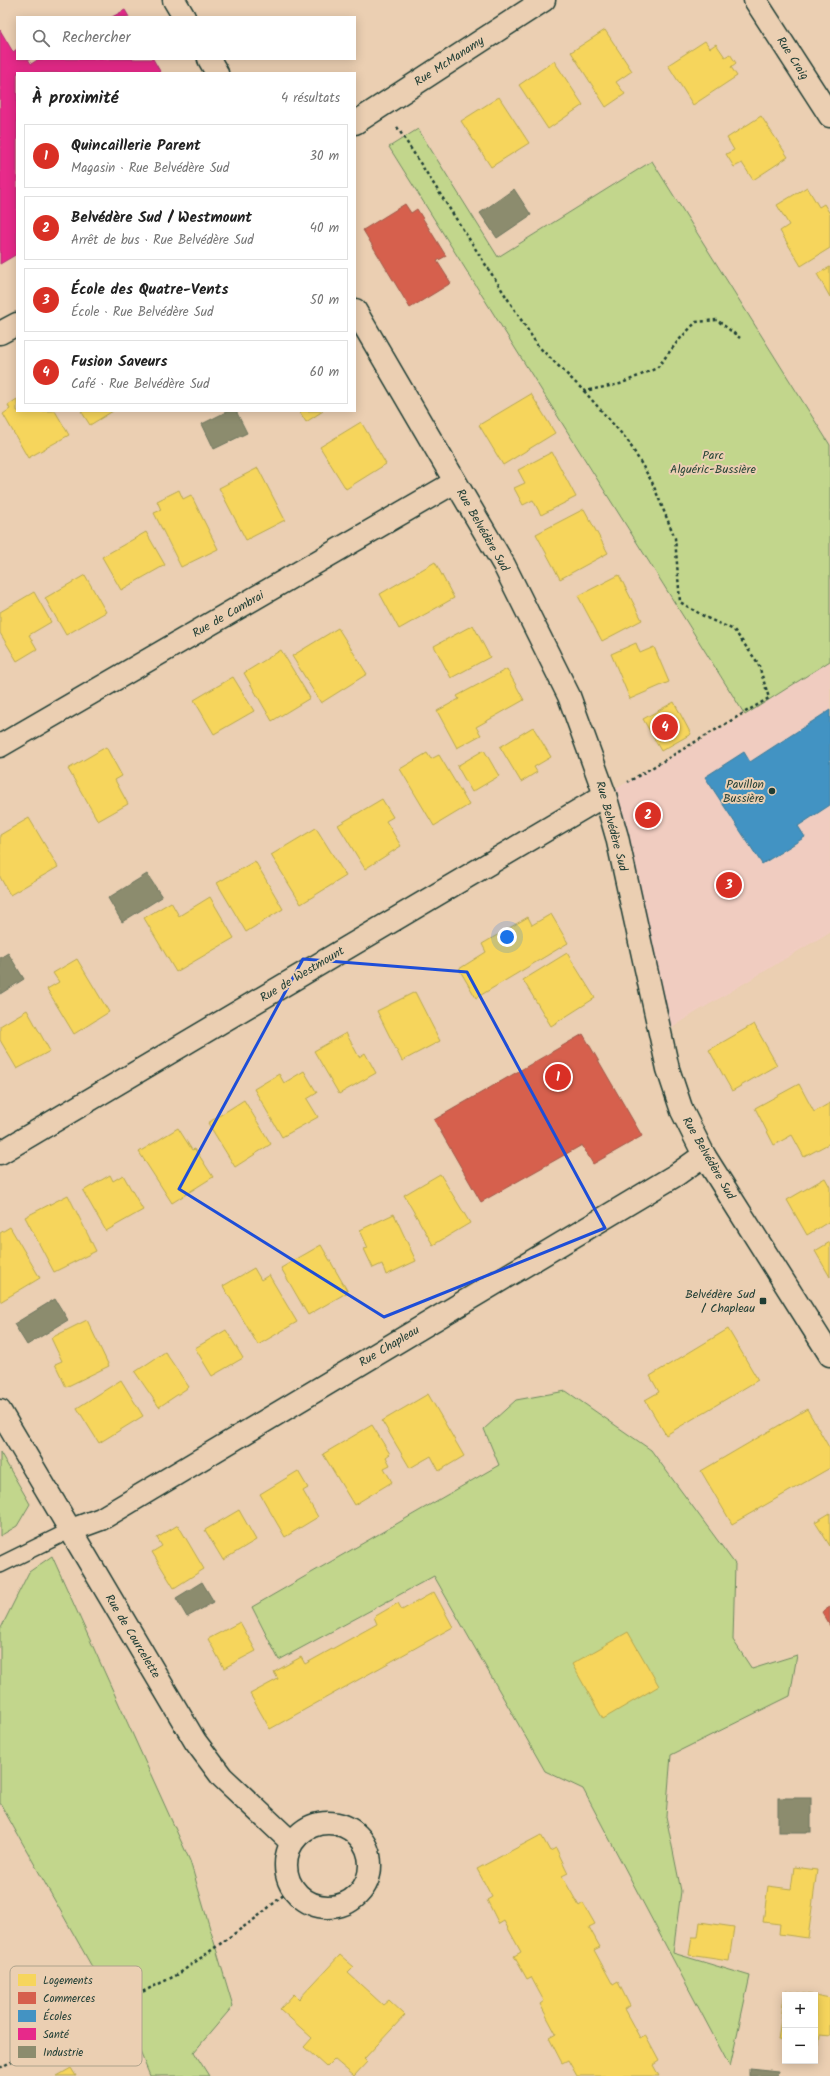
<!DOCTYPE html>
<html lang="fr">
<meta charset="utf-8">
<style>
body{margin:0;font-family:Kalam,sans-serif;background:#f2f2f2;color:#222}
.controls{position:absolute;right:12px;bottom:12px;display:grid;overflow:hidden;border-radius:0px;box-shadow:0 2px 10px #0003}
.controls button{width:36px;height:36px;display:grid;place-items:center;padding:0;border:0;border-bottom:1px solid #e0e0e0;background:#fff;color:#222;font:20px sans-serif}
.you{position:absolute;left:507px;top:937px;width:14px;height:14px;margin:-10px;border:3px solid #fff;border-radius:50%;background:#1a73e8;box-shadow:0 0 0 6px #1a73e833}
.badge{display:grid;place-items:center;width:26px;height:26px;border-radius:50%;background:#d93025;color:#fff;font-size:13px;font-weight:700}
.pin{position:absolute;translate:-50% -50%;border:2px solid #fff;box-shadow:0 1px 4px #0006}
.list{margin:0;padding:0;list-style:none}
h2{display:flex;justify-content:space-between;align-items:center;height:52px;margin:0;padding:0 16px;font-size:17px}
h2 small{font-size:13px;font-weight:400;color:#767676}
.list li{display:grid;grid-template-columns:26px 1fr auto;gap:12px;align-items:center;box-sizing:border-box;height:64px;margin:0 8px 8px;padding:0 8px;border:1px solid #e0e0e0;border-radius:0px}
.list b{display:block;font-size:15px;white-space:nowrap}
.list p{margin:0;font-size:13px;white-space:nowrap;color:#767676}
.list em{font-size:13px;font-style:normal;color:#767676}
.icon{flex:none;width:22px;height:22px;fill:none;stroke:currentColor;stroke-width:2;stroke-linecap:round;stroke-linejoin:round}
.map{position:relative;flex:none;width:830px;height:2076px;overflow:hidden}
.search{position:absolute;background:#fff;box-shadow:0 2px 10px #0003;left:16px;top:16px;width:340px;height:44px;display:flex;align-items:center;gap:10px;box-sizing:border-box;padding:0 14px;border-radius:0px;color:#767676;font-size:15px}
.panel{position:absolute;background:#fff;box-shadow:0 2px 10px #0003;left:16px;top:72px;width:340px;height:340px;border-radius:0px}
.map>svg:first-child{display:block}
.built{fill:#f0ccc0}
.green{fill:#c2d68c;stroke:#708a60}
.homes{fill:#f6d55c;stroke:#b6a750}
.shops{fill:#d6604d;stroke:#9f5646}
.schools{fill:#4393c3;stroke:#387998}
.health{fill:#e7298a;stroke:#ab2f70}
.industry{fill:#8c8c6e;stroke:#6b745d}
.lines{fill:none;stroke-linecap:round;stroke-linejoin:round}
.lane-casing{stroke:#1f3d34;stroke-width:18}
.street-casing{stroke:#1f3d34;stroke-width:25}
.secondary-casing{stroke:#1f3d34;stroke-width:25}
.path{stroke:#1f3d34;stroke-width:2.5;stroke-dasharray:3 3;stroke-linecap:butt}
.lane{stroke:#ebcfb2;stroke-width:15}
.street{stroke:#ebcfb2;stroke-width:22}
.secondary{stroke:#ebcfb2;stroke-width:22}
.marked{fill:none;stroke:#1d4ed8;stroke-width:3;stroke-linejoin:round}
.poi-dot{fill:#1f3d34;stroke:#ebcfb2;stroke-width:1.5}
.labels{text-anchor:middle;stroke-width:4;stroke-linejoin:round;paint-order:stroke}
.street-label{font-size:12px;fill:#1f3d34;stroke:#ebcfb2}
.park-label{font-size:12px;fill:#274538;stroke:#ebcfb2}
.poi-label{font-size:12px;fill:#1f3d34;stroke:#ebcfb2;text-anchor:end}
.key{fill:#ebcfb2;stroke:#aea38c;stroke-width:1}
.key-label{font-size:11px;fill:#1f3d34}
</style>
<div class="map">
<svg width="830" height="2076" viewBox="0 0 830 2076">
<rect width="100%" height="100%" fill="#ebcfb2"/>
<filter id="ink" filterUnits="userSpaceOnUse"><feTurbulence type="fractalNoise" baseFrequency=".025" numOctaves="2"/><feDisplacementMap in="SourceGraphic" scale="8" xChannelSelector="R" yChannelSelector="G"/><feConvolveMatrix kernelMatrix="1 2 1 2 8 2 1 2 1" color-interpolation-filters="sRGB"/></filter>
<g filter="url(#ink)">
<!-- built -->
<path class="built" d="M 830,661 L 830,932 L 660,1034 L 605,795 L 745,715 Z"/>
<!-- green -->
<g class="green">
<path d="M 418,129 L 498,257 L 652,161 L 830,445 L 830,661 L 745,715 L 389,147 Z"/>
<path d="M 566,1391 L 651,1450 L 735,1564 L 733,1640 L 752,1669 L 797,1655 L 790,1696 L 671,1755 L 666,1816 L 681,1891 L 673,1953 L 750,1976 L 730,2067 L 583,1789 L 545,1771 L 434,1576 L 279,1660 L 252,1607 L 499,1465 L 484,1429 L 516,1400 Z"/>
<path d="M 0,1452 L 30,1504 L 17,1526 L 0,1536 Z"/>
<path d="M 52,1556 L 190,1861 L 233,2006 L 194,2052 L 209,2076 L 150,2076 L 141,2054 L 0,1803 L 0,1630 L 29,1572 Z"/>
</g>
<!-- homes -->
<g class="homes">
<path d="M 605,30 L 632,71 L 616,82 L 625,94 L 606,107 L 571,52 Z"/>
<path d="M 705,41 L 710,48 L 716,44 L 725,57 L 730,54 L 736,63 L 731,67 L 737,76 L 693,105 L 668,65 Z"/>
<path d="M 554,61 L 583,105 L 548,129 L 519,85 Z"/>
<path d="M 499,97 L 529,143 L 491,167 L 461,121 Z"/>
<path d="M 761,116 L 788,157 L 753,180 L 742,163 L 734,167 L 726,154 L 734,150 L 727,138 Z"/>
<path d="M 807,187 L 819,207 L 824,204 L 830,214 L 830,248 L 801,266 L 780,231 L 789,225 L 777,205 Z"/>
<path d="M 830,267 L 830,297 L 817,274 Z"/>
<path d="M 531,394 L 555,433 L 503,465 L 479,425 Z"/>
<path d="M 17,399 L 17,411 L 55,411 L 69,435 L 28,458 L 3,414 L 10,409 L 8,405 Z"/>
<path d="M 81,411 L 113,411 L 90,425 Z"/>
<path d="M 299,411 L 323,411 L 306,422 Z"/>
<path d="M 361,422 L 386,464 L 346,489 L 320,447 Z"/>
<path d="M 552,452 L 576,497 L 541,515 L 533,500 L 523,505 L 514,488 L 525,483 L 518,470 Z"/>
<path d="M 258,468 L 285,520 L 246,540 L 219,488 Z"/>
<path d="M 179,490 L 183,499 L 191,495 L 218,549 L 181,567 L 154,513 L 161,510 L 157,501 Z"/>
<path d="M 584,509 L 608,553 L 560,579 L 536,534 Z"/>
<path d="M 146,532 L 165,565 L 121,590 L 102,557 Z"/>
<path d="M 435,562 L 454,598 L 399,629 L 380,594 Z"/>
<path d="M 85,575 L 106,612 L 66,635 L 45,598 Z"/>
<path d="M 619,575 L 642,620 L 602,641 L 578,596 Z"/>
<path d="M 34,592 L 51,622 L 29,635 L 37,649 L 17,661 L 0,633 L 0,612 Z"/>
<path d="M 473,625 L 490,657 L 451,678 L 434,646 Z"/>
<path d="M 338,628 L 367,674 L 321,703 L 292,656 Z"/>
<path d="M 636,643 L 640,653 L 654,647 L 669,682 L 630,699 L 611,654 Z"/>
<path d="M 281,650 L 310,698 L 272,721 L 244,673 Z"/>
<path d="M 507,669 L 524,700 L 476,727 L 481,735 L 457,748 L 437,711 L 459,699 L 457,696 Z"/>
<path d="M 233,677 L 254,711 L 214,734 L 194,700 Z"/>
<path d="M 674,702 L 691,734 L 661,751 L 643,719 Z"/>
<path d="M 533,727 L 551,757 L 534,767 L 537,772 L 521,782 L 500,747 Z"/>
<path d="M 106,747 L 122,776 L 115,780 L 128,804 L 98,821 L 68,769 Z"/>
<path d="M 484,750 L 499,776 L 472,792 L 457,766 Z"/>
<path d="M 427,753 L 431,759 L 439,755 L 469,805 L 434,826 L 400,769 Z"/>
<path d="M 382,799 L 393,817 L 386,821 L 401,846 L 365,869 L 338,825 Z"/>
<path d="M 29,818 L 58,867 L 10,895 L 0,877 L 0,835 Z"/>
<path d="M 316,828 L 346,876 L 301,904 L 271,855 Z"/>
<path d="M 255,861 L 283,909 L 246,932 L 217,883 Z"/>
<path d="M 210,897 L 234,938 L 176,972 L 144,918 L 171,902 L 179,916 Z"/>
<path d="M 551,914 L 568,943 L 476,998 L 459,969 L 486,952 L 482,944 L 528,917 L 532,925 Z"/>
<path d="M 567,953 L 595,998 L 551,1026 L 523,980 Z"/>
<path d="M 77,959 L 109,1012 L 74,1034 L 47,989 L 59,982 L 53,973 Z"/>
<path d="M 415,992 L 440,1041 L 402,1061 L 377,1011 Z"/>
<path d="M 27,1010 L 50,1051 L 17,1069 L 0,1040 L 0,1026 Z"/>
<path d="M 754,1024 L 777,1065 L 732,1091 L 709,1050 Z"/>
<path d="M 346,1033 L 359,1057 L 365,1053 L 376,1073 L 339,1094 L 314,1051 Z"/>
<path d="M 304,1071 L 317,1093 L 307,1099 L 318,1117 L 282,1137 L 254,1089 L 279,1074 L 284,1083 Z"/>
<path d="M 799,1084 L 814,1112 L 830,1103 L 830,1143 L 804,1157 L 792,1135 L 774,1145 L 755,1108 Z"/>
<path d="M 244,1100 L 271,1144 L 235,1167 L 208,1123 Z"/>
<path d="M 178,1128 L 192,1150 L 195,1149 L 213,1177 L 172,1203 L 139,1152 Z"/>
<path d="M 440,1174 L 470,1223 L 433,1245 L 404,1195 Z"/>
<path d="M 110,1175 L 113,1181 L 123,1175 L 143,1210 L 106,1231 L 83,1191 Z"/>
<path d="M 825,1178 L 830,1187 L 830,1221 L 807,1235 L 787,1200 Z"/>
<path d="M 68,1195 L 96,1251 L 54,1272 L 25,1217 Z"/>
<path d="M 394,1214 L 416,1261 L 386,1275 L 382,1264 L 373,1268 L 364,1249 L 368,1248 L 360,1230 Z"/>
<path d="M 10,1227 L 40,1278 L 0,1302 L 0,1233 Z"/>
<path d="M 830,1242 L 830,1277 L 815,1251 Z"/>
<path d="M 321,1245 L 348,1292 L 308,1315 L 281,1268 Z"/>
<path d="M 254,1268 L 261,1280 L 269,1275 L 297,1322 L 258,1345 L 223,1286 Z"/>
<path d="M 87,1320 L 109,1366 L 66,1387 L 55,1364 L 62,1361 L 51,1338 Z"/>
<path d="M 728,1329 L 758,1380 L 666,1435 L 645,1400 L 659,1392 L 650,1376 Z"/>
<path d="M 226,1330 L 243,1358 L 212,1376 L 195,1348 Z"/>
<path d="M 165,1352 L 189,1387 L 159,1407 L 135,1372 Z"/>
<path d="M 121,1380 L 143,1416 L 99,1443 L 77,1408 Z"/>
<path d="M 428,1394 L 464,1456 L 439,1471 L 431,1456 L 410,1468 L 382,1421 Z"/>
<path d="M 807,1409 L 830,1449 L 830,1468 L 732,1524 L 701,1471 Z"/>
<path d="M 372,1425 L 390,1454 L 386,1457 L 390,1465 L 384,1468 L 392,1482 L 354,1505 L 323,1454 Z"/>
<path d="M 298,1471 L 308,1488 L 303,1491 L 318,1517 L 285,1537 L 260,1494 Z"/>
<path d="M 239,1510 L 256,1540 L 223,1560 L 205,1530 Z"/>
<path d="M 830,1513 L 830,1546 L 815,1522 Z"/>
<path d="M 178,1525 L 204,1569 L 174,1588 L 152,1552 L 162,1546 L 157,1538 Z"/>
<path d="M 434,1592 L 453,1627 L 270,1729 L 250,1694 L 278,1679 L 274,1672 L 301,1657 L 305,1664 L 377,1624 L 374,1617 L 398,1603 L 402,1610 Z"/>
<path d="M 240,1622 L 256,1651 L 224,1668 L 208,1639 Z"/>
<path d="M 628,1632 L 659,1686 L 603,1719 L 572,1664 Z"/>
<path d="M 541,1835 L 550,1851 L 556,1848 L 568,1873 L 562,1876 L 579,1906 L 583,1903 L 595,1924 L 589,1927 L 600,1947 L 594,1950 L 613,1985 L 618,1982 L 630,2006 L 624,2009 L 640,2038 L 645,2035 L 659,2061 L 653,2065 L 659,2076 L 577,2076 L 568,2060 L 562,2063 L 549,2038 L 556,2034 L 540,2004 L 544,2001 L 531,1977 L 527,1979 L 514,1956 L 521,1952 L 504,1921 L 499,1924 L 487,1900 L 492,1897 L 477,1869 Z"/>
<path d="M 794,1867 L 817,1870 L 808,1938 L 779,1934 L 780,1924 L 763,1922 L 768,1886 L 791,1889 Z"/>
<path d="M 700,1922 L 734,1927 L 729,1961 L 689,1955 L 692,1937 L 698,1937 Z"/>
<path d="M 340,1955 L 354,1967 L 348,1973 L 383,2005 L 389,2000 L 405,2015 L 364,2059 L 367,2062 L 354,2076 L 334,2059 L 326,2067 L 304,2047 L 312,2038 L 280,2009 L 294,1994 L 299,1999 Z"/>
<path d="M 785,1991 L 812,1995 L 785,1995 L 785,2041 L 778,2040 Z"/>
<path d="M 815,1995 L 830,1998 L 830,2036 L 820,2035 L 819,2046 L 815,2045 Z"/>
<path d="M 71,2068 L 76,2076 L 57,2076 Z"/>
</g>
<!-- shops -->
<g class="shops">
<path d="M 405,204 L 411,213 L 417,209 L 446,256 L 437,261 L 451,283 L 410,308 L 363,230 Z"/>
<path d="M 583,1034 L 642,1136 L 593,1164 L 582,1145 L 481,1202 L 434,1120 Z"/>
<path d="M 830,1607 L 830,1626 L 822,1612 Z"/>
</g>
<!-- schools -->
<path class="schools" d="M 830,710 L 830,805 L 798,826 L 805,837 L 762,864 L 705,777 L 744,752 L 750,762 Z"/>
<!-- health -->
<g class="health">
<path d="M 125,10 L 129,17 L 112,17 Z"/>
<path d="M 0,30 L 13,52 L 17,49 L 17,59 L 28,59 L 31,64 L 39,59 L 153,59 L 161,73 L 17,73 L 17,254 L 0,264 Z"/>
</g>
<!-- industry -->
<g class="industry">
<path d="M 514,189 L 531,215 L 497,238 L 480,213 Z"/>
<path d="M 228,411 L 236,411 L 247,433 L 214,449 L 202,424 Z"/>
<path d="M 147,874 L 162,897 L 122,922 L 108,898 Z"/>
<path d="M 8,953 L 24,979 L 0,994 L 0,958 Z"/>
<path d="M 55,1299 L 68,1320 L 27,1345 L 14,1324 Z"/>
<path d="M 202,1582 L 214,1602 L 187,1617 L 176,1598 Z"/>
<rect x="778" y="1798" width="33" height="34"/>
<path d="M 749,2068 L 778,2071 L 777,2076 L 749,2076 Z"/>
</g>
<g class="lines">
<defs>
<path id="lane" d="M 0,1565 L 71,1530"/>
<g id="street">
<path d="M 755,0 L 830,116"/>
<path d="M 0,746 L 455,482"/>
<path d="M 0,1153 L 605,795"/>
<path d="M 0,1411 L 195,1741 L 222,1777 L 291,1842"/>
<path d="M 71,1530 L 101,1519 L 676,1175 L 704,1155"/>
<circle cx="328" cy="1865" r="42"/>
</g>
<g id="secondary">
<path d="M 174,0 L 184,17"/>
<path d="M 209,59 L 217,73"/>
<path d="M 355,123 L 544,0"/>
<path d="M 355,310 L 504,565 L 569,696 L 605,795 L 617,837 L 668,1069 L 682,1111 L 704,1155 L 830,1355"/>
<path d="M 0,333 L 17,324"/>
</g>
</defs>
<!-- lane casing -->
<use href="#lane" class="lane-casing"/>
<!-- street casing -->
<use href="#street" class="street-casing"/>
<!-- secondary casing -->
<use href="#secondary" class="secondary-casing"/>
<!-- path -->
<g class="path">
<path d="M 397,127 L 538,346 L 584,391 L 620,384 L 657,368 L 678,341 L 696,322 L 717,320 L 740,338"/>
<path d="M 584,391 L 628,441 L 652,482 L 675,538 L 680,602 L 707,618 L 734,630 L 758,663 L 769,698 L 628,782"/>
<path d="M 0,2068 L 76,2024 L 177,1975 L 256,1918 L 292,1888"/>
</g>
<!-- lane -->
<use href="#lane" class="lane"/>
<!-- street -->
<use href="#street" class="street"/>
<!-- secondary -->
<use href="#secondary" class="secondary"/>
</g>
</g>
<!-- marked area -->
<path class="marked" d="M 303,959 L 467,972 L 605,1228 L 384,1317 L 179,1189 Z"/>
<!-- markers -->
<g class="poi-dot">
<circle cx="772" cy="791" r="4"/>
<rect x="759" y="1297" width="8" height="8" rx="2"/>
</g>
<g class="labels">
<!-- street labels -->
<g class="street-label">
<text transform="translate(793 58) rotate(57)" y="4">Rue Craig</text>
<text transform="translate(449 61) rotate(-33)" y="4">Rue McManamy</text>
<text transform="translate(483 530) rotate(60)" y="4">Rue Belvédère Sud</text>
<text transform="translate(228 614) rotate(-30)" y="4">Rue de Cambrai</text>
<text transform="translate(612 826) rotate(75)" y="4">Rue Belvédère Sud</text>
<text transform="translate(302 974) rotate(-31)" y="4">Rue de Westmount</text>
<text transform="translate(709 1158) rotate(60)" y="4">Rue Belvédère Sud</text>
<text transform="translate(389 1346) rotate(-31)" y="4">Rue Chapleau</text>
<text transform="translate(133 1636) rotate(59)" y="4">Rue de Courcelette</text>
</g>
<!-- park labels -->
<g class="park-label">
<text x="713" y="459">Parc<tspan x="713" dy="14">Alguéric-Bussière</tspan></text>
</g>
<!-- poi labels -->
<g class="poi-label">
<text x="764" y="788">Pavillon<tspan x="764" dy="14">Bussière</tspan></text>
<text x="755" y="1298">Belvédère Sud<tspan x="755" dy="14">/ Chapleau</tspan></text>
</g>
</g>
<!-- legend -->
<rect x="10" y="1966" width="132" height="100" rx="6" class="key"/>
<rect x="18" y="1974" width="18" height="12" fill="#f6d55c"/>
<rect x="18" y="1992" width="18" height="12" fill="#d6604d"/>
<rect x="18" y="2010" width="18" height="12" fill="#4393c3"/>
<rect x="18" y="2028" width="18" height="12" fill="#e7298a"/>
<rect x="18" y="2046" width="18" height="12" fill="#8c8c6e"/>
<g class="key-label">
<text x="43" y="1984">Logements</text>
<text x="43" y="2002">Commerces</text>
<text x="43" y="2020">Écoles</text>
<text x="43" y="2038">Santé</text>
<text x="43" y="2056">Industrie</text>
</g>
</svg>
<div class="controls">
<button>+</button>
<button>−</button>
</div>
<div class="you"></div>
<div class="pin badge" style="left:558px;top:1077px">1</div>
<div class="pin badge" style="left:648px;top:815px">2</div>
<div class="pin badge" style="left:729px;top:885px">3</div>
<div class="pin badge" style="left:665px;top:727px">4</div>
<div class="search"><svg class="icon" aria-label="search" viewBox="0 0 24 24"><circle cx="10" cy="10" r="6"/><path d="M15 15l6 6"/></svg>Rechercher</div>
<section class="panel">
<h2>À proximité<small>4 résultats</small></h2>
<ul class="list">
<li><span class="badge">1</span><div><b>Quincaillerie Parent</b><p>Magasin · Rue Belvédère Sud</p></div><em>30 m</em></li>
<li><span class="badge">2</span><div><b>Belvédère Sud / Westmount</b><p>Arrêt de bus · Rue Belvédère Sud</p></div><em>40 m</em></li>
<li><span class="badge">3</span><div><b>École des Quatre-Vents</b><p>École · Rue Belvédère Sud</p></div><em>50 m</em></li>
<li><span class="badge">4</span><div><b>Fusion Saveurs</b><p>Café · Rue Belvédère Sud</p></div><em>60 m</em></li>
</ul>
</section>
</div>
